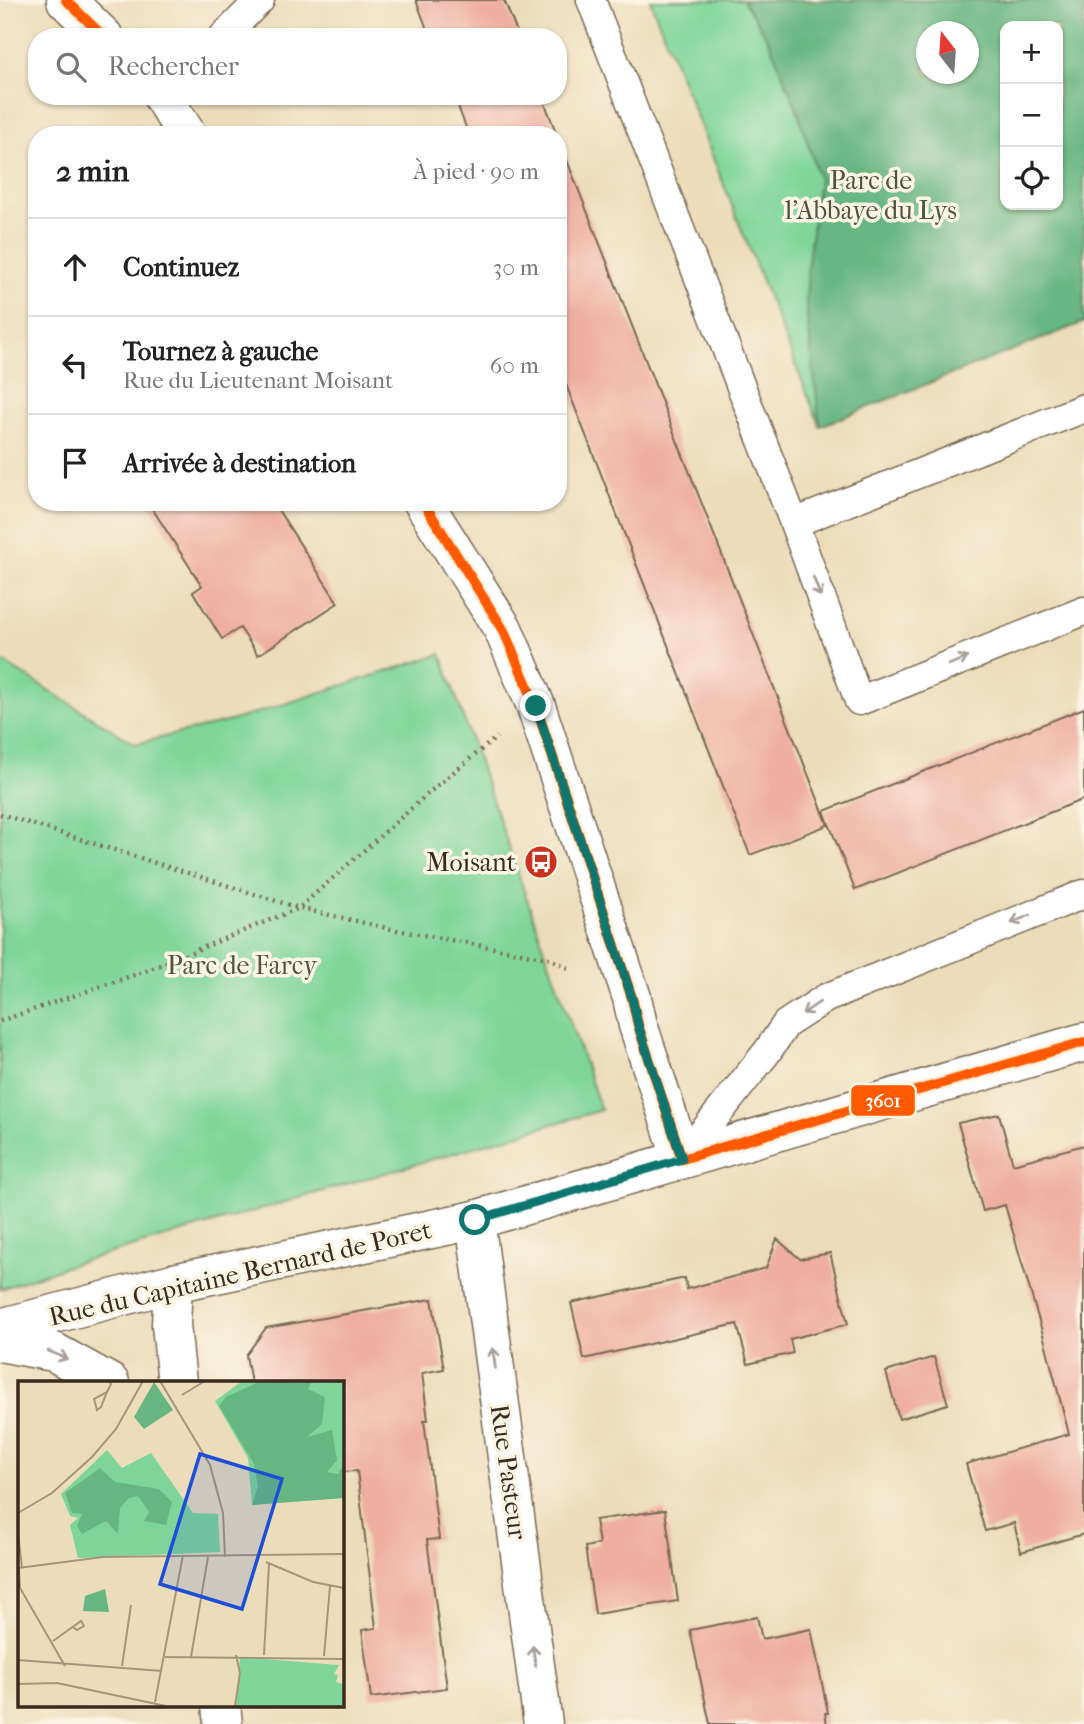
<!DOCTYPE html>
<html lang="fr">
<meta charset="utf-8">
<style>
body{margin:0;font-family:"IM FELL French Canon",serif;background:#f6f6f6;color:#222}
.controls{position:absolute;right:21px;top:21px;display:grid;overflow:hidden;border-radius:14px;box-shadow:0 2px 5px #0004}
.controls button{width:63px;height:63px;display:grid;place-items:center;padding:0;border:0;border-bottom:2px solid #e0e0e0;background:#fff;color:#222;font:35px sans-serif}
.compass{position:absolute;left:916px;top:21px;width:63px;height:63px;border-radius:50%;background:#fff;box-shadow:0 2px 5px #0004;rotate:343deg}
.stop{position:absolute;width:21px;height:21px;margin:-16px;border:5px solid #0f766e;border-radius:50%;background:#fff}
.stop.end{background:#0f766e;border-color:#fff;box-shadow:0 2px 7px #0008}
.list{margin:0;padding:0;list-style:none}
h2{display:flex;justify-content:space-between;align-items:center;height:91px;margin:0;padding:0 28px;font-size:30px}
h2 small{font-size:23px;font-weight:400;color:#767676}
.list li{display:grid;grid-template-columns:46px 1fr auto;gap:21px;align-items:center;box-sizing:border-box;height:98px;padding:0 28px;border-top:2px solid #e0e0e0}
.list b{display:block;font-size:26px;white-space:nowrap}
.list p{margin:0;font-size:23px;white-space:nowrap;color:#767676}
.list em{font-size:23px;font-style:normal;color:#767676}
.icon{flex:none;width:38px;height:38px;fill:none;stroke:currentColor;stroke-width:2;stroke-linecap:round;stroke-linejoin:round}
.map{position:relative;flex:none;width:1084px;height:1724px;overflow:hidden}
.search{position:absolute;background:#fff;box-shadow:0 2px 5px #0004;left:28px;top:28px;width:539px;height:77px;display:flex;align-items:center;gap:18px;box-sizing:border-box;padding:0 24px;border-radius:28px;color:#767676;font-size:26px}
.panel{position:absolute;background:#fff;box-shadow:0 2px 5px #0004;left:28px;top:126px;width:539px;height:385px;border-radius:28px}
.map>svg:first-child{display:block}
.green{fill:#7fd599;stroke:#5d805c;stroke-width:2;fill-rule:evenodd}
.forest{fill:#67b681;stroke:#517050;stroke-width:2;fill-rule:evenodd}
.building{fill:#eeafa0}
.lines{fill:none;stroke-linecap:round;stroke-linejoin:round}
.service-casing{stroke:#796954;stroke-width:31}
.minor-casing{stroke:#796954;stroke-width:41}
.path{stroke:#796954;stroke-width:4.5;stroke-dasharray:2 5;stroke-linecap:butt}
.service{stroke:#fff;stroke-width:28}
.minor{stroke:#fff;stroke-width:38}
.bus-1-casing{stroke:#fcf5e5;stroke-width:16}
.bus-1{stroke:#ff5a00;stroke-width:10}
.oneway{stroke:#a79f9a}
.route{stroke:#0f766e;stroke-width:9}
.labels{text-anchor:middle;stroke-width:7;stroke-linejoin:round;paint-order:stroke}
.park-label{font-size:26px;fill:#4c553d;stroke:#fcf5e5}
.poi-label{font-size:26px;fill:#3b2a1e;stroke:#fcf5e5;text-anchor:end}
.street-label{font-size:26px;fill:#3b2a1e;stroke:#fcf5e5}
.inset-road{fill:none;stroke:#a5957b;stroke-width:2}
.view{fill:#1d4ed8;fill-opacity:0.15;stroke:#1d4ed8;stroke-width:3.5}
.inset-edge{fill:none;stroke:#3b2a1e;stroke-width:3.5}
.line-badge{stroke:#fcf5e5;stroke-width:2.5}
.badge-label{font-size:19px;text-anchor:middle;font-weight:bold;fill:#fff}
</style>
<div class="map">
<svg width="1084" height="1724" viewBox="0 0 1084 1724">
<rect width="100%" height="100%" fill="#fcf5e5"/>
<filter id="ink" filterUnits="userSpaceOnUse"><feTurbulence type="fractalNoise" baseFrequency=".0143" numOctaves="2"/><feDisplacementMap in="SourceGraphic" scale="14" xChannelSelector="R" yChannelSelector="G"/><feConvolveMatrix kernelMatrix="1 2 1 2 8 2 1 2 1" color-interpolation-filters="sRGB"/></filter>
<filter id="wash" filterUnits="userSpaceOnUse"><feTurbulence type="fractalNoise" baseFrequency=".00686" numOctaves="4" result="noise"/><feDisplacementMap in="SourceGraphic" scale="28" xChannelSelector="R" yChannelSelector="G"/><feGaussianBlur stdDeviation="1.57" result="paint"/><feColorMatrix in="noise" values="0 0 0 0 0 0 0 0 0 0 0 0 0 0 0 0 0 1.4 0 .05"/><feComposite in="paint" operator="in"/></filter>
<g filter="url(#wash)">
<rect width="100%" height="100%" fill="#ebddb9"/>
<!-- green -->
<g class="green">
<path d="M 650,0 L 1084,0 L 1084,322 L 820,426 ZM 1005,26 L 1058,26 L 1058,205 L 1005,205 ZM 926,32 L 968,32 L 968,74 L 926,74 Z"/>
<path d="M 441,654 L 601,1110 L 73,1264 L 0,1289 L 0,660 L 135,744 L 234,720 Z"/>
</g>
<!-- forest -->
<path class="forest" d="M 743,0 L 1084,0 L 1084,322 L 820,426 L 806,306 L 808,261 L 819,179 L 797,109 L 769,41 ZM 1005,26 L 1058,26 L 1058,205 L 1005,205 ZM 926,32 L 968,32 L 968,74 L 926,74 Z"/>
<g id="blocks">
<!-- building -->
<g class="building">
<path d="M 416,0 L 504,0 L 519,37 L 430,37 Z"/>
<path d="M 454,96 L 542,96 L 557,135 L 469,135 Z"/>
<path d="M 561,145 L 828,825 L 750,855 L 558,364 L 558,146 Z"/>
<path d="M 148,502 L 273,502 L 338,603 L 258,655 L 240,628 L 222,639 L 193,592 L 202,586 Z"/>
<path d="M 1084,708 L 1084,799 L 855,890 L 824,811 Z"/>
<path d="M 999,1114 L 1013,1164 L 1084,1145 L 1084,1534 L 1021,1552 L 1014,1523 L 985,1531 L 966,1464 L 1069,1434 L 1044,1338 L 1005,1205 L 983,1211 L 958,1123 Z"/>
<path d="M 777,1239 L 800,1259 L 830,1253 L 848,1324 L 790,1339 L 793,1353 L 748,1364 L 737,1324 L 584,1359 L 571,1303 L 685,1278 L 687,1289 L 766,1268 Z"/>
<path d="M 432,1299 L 444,1369 L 422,1373 L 428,1420 L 424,1420 L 439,1539 L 427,1540 L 447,1688 L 371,1698 L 362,1630 L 376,1628 L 357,1471 L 341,1472 L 341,1383 L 251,1383 L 246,1355 L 266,1328 Z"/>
<path d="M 934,1357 L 948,1404 L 899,1419 L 886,1372 Z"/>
<path d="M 665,1510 L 678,1601 L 595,1614 L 585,1547 L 599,1544 L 595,1520 Z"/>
<path d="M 757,1617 L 762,1639 L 811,1629 L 828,1713 L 825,1713 L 827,1724 L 710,1724 L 690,1630 Z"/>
</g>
</g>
</g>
<g filter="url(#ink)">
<use href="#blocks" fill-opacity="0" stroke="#796954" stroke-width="2"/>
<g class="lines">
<defs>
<g id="service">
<path d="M 591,0 L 794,523 L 1084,408"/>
<path d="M 223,37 L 260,0"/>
<path d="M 794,523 L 859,701 L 1084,611"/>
<path d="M 682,1159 L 767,1052 L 786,1024 L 826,998 L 1084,894"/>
</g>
<g id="minor">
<path d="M 66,0 L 104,37"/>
<path d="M 162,96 L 187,135"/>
<path d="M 423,502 L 503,629 L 536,706 L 632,998 L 638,1025 L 682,1159"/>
<path d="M 475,1220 L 543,1724"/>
<path d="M 173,1283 L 171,1325 L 177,1383"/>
<path d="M 0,1328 L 173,1283 L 475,1220 L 1084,1042"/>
<path d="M 0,1342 L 54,1352 L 110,1383"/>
<path d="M 221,1705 L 223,1724"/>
</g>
</defs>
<!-- service casing -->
<use href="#service" class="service-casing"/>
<!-- minor casing -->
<use href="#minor" class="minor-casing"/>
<!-- path -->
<g class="path">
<path d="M 0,814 L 299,908 L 391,929 L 548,958 L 571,969"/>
<path d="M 0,1021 L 143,972 L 299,908 L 439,784 L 497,737"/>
</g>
<!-- service -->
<use href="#service" class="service"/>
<!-- minor -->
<use href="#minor" class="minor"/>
<defs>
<g id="bus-1">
<path d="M 66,0 L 104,37"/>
<path d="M 423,502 L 503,629 L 536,706 L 632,998 L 638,1025 L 682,1159"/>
<path d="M 682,1159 L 1084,1042"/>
</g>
</defs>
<!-- bus-1 casing -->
<use href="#bus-1" class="bus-1-casing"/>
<!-- bus-1 -->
<use href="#bus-1" class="bus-1"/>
</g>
<!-- one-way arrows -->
<defs><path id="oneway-shaft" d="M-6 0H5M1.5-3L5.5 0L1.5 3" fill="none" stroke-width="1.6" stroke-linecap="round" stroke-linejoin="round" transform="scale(1.75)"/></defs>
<g class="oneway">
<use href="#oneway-shaft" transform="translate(817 587) rotate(70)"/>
<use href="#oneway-shaft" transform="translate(958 661) rotate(-22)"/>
<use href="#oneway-shaft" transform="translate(1021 919) rotate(158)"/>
<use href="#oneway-shaft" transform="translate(811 1008) rotate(146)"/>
<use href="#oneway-shaft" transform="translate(58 1355) rotate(22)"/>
<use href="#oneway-shaft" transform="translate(494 1358) rotate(-98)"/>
<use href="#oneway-shaft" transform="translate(534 1656) rotate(-98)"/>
</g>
</g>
<g class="lines" filter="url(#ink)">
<!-- route -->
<path class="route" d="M 475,1220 L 682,1159 L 638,1025 L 632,998 L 536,706"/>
</g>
<!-- icons -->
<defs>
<symbol id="bus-disc" viewBox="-11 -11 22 22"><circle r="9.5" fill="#c8321e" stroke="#fcf5e5"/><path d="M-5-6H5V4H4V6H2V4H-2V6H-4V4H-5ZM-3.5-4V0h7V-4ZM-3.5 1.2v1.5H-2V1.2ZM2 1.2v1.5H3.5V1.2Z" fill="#fff"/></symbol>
</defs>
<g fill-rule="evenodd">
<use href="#bus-disc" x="522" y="843" width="38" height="38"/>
</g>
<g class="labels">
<!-- park labels -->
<g class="park-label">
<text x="871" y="189">Parc de<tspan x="871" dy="30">l'Abbaye du Lys</tspan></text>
<text x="242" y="974">Parc de Farcy</text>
</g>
<!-- poi labels -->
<g class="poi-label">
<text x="516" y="871">Moisant</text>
</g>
<!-- street labels -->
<g class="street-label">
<text transform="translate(240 1273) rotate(-13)" y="9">Rue du Capitaine Bernard de Poret</text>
<text transform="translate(509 1472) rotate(82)" y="9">Rue Pasteur</text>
</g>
</g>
<!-- overview -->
<g transform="translate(18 1381)">
<rect width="326" height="326" fill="#ebddb9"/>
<path d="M 224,0 L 325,0 L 325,117 L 234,124 L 230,77 L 197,20 ZM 89,69 L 104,87 L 133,72 L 175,132 L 200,133 L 202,171 L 60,177 L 52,144 L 60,137 L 52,135 L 43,113 ZM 222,276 L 321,284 L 316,293 L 320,294 L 318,301 L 325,303 L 325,325 L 218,325 Z" fill="#7fd599"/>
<path d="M 243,0 L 294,0 L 290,8 L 307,16 L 304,43 L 289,56 L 314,49 L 319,79 L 309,91 L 320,93 L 325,85 L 325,117 L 234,124 L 240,105 L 236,83 L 201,25 L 208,16 ZM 136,1 L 155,29 L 126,48 L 116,36 ZM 82,87 L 97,101 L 141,108 L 154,121 L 148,144 L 126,140 L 131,131 L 120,115 L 111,117 L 102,127 L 100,153 L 88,140 L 64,153 L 59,145 L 64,133 L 54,132 L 47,112 ZM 87,208 L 91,231 L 65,230 L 67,215 Z" fill="#67b681"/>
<path class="inset-road" d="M 142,0 L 192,84 L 205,132 L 207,176M 89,11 L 76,18 L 79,29 L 83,26 L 89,11 L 93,3 L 91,0M 164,14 L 187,0M 0,132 L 34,112 L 74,76 L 98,48 L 125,0M 0,151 L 4,187M 248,181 L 295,201 L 326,207M 0,187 L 85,176 L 326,173M 1,187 L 2,207 L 47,285M 35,260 L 63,240 L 66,245 L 59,249 L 55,246M 246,274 L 251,183M 306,275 L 312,205M 147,276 L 326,278M 173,276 L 190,176M 0,279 L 144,290M 104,285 L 113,224M 0,303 L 39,302 L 148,325M 137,321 L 165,174M 217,325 L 222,292 L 218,274"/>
<path class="view" d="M 182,73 L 264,98 L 224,228 L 142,203 Z"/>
<rect width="326" height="326" class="inset-edge"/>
</g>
<rect class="line-badge" x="850" y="1084" width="66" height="33" rx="7" fill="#ff5a00"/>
<g class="badge-label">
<text x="883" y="1107">3601</text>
</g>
</svg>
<div class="controls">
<button>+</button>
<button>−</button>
<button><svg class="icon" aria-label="locate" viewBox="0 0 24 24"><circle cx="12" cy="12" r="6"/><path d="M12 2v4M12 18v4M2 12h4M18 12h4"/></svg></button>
</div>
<svg class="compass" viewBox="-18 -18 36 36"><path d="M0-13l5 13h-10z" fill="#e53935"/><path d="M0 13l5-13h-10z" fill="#767676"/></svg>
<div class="stop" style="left:475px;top:1220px"></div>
<div class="stop end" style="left:536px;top:706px"></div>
<div class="search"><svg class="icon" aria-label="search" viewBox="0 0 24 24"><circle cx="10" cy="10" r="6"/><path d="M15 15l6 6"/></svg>Rechercher</div>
<section class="panel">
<h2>2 min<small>À pied · 90 m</small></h2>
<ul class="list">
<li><svg class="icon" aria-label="ahead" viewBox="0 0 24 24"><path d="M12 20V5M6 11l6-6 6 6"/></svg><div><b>Continuez</b></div><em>30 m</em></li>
<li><svg class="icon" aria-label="left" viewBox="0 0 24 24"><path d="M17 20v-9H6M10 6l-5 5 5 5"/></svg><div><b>Tournez à gauche</b><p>Rue du Lieutenant Moisant</p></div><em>60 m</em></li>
<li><svg class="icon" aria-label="arrive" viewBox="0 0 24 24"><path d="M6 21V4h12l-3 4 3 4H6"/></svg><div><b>Arrivée à destination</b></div></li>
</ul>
</section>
</div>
